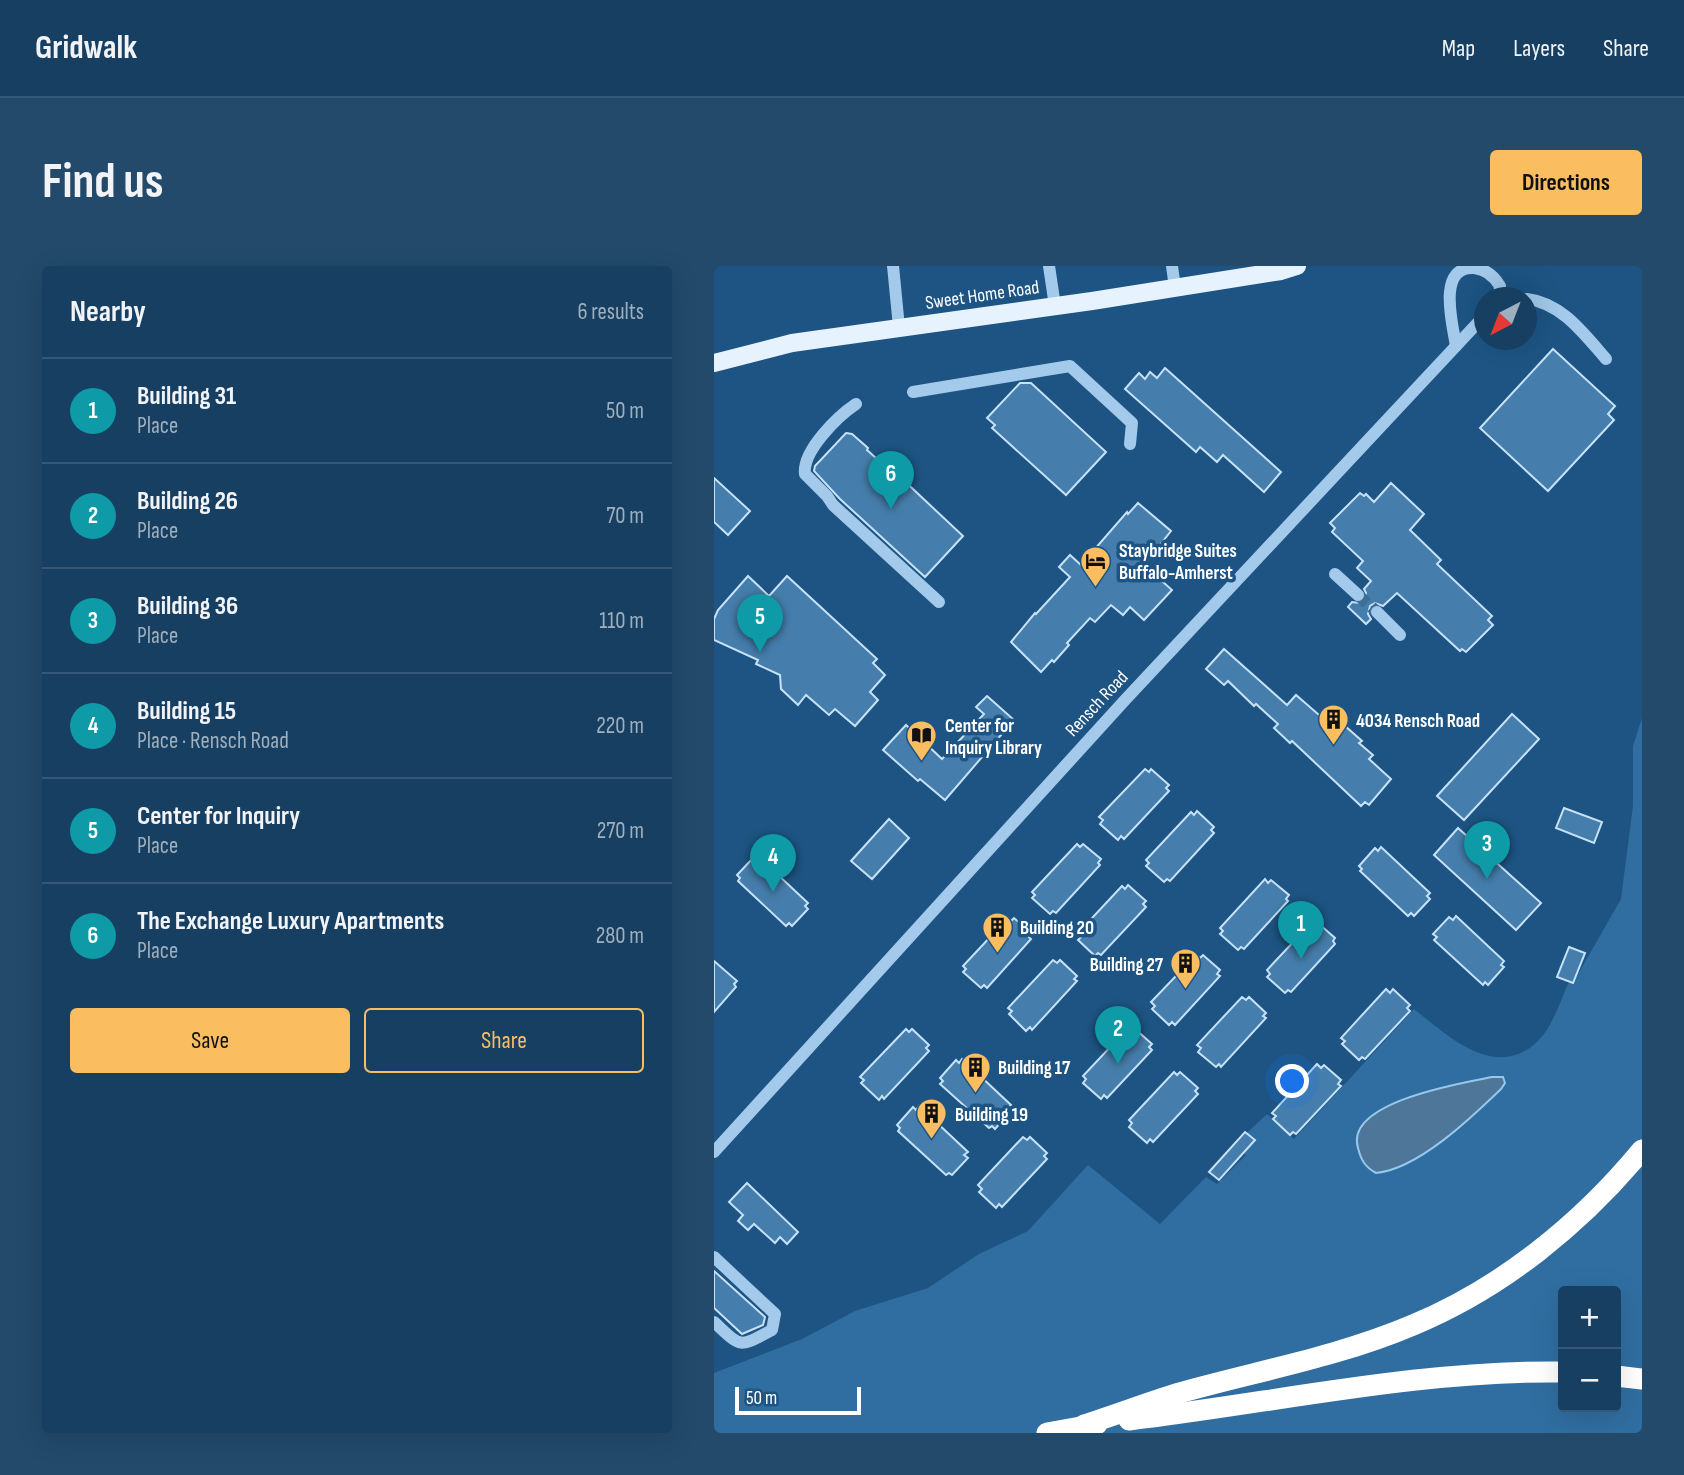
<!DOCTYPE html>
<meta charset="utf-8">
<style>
body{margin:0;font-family:"Sofia Sans Condensed",sans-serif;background:#234a6b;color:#f1f3f6}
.controls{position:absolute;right:21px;bottom:21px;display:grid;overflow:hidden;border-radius:7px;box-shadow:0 7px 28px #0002}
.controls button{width:63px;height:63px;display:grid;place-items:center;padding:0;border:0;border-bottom:2px solid #355877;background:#163f62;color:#f1f3f6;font:35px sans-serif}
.compass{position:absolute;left:760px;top:21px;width:63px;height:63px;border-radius:50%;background:#163f62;box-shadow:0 7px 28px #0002;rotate:222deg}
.scale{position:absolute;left:21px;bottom:18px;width:126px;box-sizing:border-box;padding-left:7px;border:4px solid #fff;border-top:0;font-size:19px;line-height:24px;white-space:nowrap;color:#fff;-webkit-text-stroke:5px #1d5483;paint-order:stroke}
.you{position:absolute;left:579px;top:816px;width:24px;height:24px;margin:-18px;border:5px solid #fff;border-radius:50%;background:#1a73e8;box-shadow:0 0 0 10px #1a73e833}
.badge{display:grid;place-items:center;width:46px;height:46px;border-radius:50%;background:#fabe60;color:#fff;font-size:23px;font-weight:700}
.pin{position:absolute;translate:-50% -58px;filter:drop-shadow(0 2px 4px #0008)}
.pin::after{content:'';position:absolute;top:37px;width:24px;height:21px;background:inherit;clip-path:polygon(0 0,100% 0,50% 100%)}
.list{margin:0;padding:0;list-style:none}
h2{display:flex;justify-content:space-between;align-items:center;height:91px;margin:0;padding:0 28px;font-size:30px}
h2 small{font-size:23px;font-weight:400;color:#9eafbe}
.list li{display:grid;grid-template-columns:46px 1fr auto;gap:21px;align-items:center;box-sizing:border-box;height:105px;padding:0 28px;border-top:2px solid #355877}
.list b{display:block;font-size:26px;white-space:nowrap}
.list p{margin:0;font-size:23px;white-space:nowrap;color:#9eafbe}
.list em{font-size:23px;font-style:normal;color:#9eafbe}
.actions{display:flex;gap:14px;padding:21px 28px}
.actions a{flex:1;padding:16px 0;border:2px solid #fabe60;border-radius:7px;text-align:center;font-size:24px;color:#fabe60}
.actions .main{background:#fabe60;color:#111}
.map{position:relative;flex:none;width:928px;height:1167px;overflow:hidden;border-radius:7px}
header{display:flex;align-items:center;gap:42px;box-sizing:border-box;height:98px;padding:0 35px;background:#163f62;border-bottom:2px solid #355877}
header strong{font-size:33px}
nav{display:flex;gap:38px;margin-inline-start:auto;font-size:24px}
.intro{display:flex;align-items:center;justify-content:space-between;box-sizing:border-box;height:168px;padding:0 42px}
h1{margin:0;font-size:49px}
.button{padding:18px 32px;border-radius:7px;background:#fabe60;color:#111;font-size:24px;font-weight:700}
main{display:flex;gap:42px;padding:0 42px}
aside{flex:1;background:#163f62;border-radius:7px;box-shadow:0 7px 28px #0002}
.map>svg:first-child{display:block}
.green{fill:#306ea1;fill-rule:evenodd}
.water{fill:#4e7698;stroke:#96c7ec;stroke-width:2}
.building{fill:#457eac;stroke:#c7e2f7;stroke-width:2}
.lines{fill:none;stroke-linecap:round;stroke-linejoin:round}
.minor-tunnel{stroke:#3f6e96;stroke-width:12;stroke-dasharray:12 6;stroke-linecap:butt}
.minor{stroke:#a3caea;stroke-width:12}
.major{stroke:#e6f2fe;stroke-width:18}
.highway{stroke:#fff;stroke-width:21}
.labels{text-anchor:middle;stroke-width:7;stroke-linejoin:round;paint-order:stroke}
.street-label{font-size:19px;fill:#fff;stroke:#1d5483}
.poi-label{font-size:19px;font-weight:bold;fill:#fff;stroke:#1d5483;text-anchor:start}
</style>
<header>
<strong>Gridwalk</strong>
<nav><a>Map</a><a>Layers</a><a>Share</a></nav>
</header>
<div class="intro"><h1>Find us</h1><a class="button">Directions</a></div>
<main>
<aside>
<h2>Nearby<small>6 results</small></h2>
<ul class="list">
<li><span class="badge" style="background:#0f9aa8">1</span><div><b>Building 31</b><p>Place</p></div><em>50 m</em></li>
<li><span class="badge" style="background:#0f9aa8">2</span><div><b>Building 26</b><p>Place</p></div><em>70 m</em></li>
<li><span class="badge" style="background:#0f9aa8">3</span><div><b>Building 36</b><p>Place</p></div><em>110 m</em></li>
<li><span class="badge" style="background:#0f9aa8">4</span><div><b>Building 15</b><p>Place · Rensch Road</p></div><em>220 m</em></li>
<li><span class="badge" style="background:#0f9aa8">5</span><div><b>Center for Inquiry</b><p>Place</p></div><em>270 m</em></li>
<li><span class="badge" style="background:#0f9aa8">6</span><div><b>The Exchange Luxury Apartments</b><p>Place</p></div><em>280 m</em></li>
</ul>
<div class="actions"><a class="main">Save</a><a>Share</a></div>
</aside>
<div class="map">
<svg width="928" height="1167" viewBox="0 0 928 1167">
<rect width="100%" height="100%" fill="#1d5483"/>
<!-- green -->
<path class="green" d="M 928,452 L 928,1167 L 0,1167 L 0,1107 L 88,1073 L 141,1045 L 214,1022 L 265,988 L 314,965 L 374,899 L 446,958 L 492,911 L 503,918 L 532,889 L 521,878 L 553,848 L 580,873 L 700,743 C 734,770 782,816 824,775 C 839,760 846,735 855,716 L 859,717 L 907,633 L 919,540 L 919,480 ZM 849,1025 L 902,1025 L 902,1141 L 849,1141 Z"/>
<!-- water -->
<path class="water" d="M 778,811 L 789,811 L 791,817 L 787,823 C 757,852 704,903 662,907 C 651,901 647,894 644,882 C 630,836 748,817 778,811 Z"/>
<!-- building -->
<g class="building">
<path d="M 839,83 L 901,140 L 894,148 L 900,154 L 834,225 L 766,162 Z"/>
<path d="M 451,102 L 567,206 L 550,226 L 509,189 L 503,196 L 486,181 L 482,186 L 411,123 L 425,107 L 431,113 L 436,106 L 443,112 Z"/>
<path d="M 306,117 L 317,117 L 392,186 L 352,229 L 278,162 L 281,159 L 273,152 Z"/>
<path d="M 132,167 L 138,168 L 154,182 L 153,184 L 183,211 L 184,209 L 249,270 L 211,311 L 126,233 L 100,205 L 101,200 Z"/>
<path d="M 0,212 L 36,245 L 14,269 L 0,256 Z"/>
<path d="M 677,217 L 710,248 L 696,264 L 727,294 L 723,298 L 778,350 L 774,354 L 779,359 L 752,386 L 748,383 L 746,385 L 683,327 L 669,340 L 661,337 L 656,340 L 654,348 L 657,353 L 652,358 L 634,341 L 638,336 L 646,337 L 651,334 L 652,327 L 650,323 L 657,315 L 643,302 L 649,295 L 618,266 L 621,262 L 616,257 L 646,227 L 650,230 L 652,228 L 660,236 Z"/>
<path d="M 424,237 L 457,265 L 430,299 L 458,324 L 430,354 L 416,341 L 409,349 L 397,339 L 381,356 L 376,352 L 353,377 L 355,379 L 340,396 L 338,394 L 327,406 L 297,376 L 321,347 L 322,348 L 356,311 L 345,301 L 356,289 L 367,299 L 413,246 L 414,248 Z"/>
<path d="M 34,310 L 55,330 L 73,310 L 163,393 L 159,397 L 171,409 L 156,426 L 164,434 L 141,460 L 121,443 L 115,449 L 92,429 L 84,439 L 67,423 L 66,409 L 42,398 L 44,394 L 0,374 L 0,353 L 4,344 Z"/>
<path d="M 510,383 L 573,439 L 582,429 L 605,449 L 609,445 L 619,454 L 622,452 L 648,475 L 645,477 L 659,489 L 655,493 L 677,513 L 655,539 L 651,536 L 647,540 L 578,475 L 576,477 L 560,462 L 564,458 L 542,438 L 540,440 L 514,415 L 510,419 L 492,403 Z"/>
<path d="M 273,430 L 300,454 L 231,534 L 206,513 L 204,515 L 169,484 L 192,459 L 228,493 L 270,448 L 262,441 Z"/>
<path d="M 798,448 L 825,473 L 750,554 L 723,530 Z"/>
<path d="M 431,503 L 435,506 L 437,503 L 455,519 L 452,522 L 455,525 L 410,573 L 407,570 L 404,574 L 386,558 L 389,554 L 385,551 Z"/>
<path d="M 850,542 L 888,556 L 880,577 L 842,562 Z"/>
<path d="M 483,545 L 500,561 L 497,564 L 500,567 L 456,615 L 453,613 L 450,616 L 432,600 L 435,597 L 432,594 L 477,546 L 480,549 Z"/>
<path d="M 175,553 L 195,572 L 158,613 L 137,595 Z"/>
<path d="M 744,562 L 827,637 L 802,664 L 720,589 Z"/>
<path d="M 363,578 L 366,581 L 369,578 L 387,593 L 384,597 L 386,599 L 342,647 L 339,645 L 336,648 L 318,632 L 321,629 L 318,626 Z"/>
<path d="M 667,581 L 716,627 L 713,630 L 716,633 L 700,650 L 697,647 L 694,650 L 646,605 L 648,603 L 645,600 L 661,582 L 664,585 Z"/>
<path d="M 45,591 L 94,637 L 91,640 L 94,643 L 78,660 L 75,657 L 72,660 L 24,615 L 26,612 L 23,609 L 39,592 L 42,595 Z"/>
<path d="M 551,613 L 554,617 L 557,614 L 575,629 L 572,633 L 574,635 L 530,683 L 527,681 L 524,684 L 506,668 L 509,665 L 506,662 Z"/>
<path d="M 414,619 L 432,635 L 429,638 L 432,641 L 387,689 L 384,687 L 381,690 L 364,674 L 367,671 L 363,668 L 408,620 L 411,623 Z"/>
<path d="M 742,650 L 790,695 L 787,699 L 790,701 L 774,719 L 771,716 L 769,719 L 720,674 L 723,671 L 719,668 L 735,651 L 739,654 Z"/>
<path d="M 294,652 L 297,655 L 300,652 L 317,667 L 315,671 L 317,673 L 273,722 L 270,719 L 267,722 L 249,706 L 252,703 L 249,700 Z"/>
<path d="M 598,656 L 601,660 L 604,657 L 621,672 L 619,675 L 621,678 L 577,726 L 574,724 L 571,727 L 553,711 L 556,708 L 553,704 Z"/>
<path d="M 855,681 L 871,687 L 859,717 L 843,711 Z"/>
<path d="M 482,689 L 486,692 L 489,689 L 506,704 L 503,708 L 506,710 L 461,759 L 458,756 L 455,759 L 438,743 L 441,740 L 437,736 Z"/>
<path d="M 339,694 L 343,697 L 346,694 L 363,710 L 360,713 L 363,715 L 318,764 L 316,761 L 312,765 L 295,748 L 298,745 L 294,742 Z"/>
<path d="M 0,695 L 23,715 L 20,718 L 22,721 L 0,746 Z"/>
<path d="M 672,723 L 676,727 L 679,723 L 696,739 L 693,742 L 696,745 L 651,793 L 648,791 L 645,794 L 628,778 L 631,775 L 627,772 Z"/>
<path d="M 528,731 L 532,734 L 535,731 L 552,747 L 549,750 L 552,752 L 507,801 L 505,798 L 502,801 L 484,786 L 487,782 L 483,779 Z"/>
<path d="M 414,762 L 418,765 L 420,762 L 438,778 L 435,781 L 438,784 L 393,832 L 390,829 L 387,833 L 369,817 L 372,813 L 369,810 Z"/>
<path d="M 192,763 L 195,766 L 198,763 L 215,779 L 212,782 L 215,785 L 170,833 L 168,830 L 165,834 L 147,817 L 150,814 L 146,811 Z"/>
<path d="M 248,793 L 297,839 L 293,842 L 297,845 L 281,863 L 278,860 L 275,862 L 226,818 L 229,815 L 226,812 L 242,794 L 245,797 Z"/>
<path d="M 603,798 L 607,802 L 610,799 L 627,814 L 624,818 L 627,820 L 582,868 L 579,866 L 576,869 L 559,853 L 562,850 L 558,847 Z"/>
<path d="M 460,806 L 463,809 L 466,806 L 484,822 L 481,825 L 484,828 L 439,876 L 436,873 L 433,877 L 415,861 L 418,857 L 415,854 Z"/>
<path d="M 205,840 L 254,886 L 250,889 L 254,892 L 238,909 L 235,907 L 232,909 L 184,865 L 186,862 L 183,859 L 199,841 L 202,844 Z"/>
<path d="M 531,866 L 541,874 L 505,914 L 495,906 Z"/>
<path d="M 309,871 L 313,874 L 316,871 L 333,887 L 330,890 L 333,893 L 288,941 L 285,938 L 282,942 L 265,926 L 268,923 L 264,919 Z"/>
<path d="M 33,917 L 84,966 L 73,978 L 66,971 L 61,977 L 40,958 L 34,964 L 24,955 L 29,949 L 15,936 Z"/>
<path d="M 0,1005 L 51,1051 L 49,1059 L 28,1068 L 0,1042 Z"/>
</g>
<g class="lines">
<!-- minor-tunnel -->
<path class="minor-tunnel" d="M 644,329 L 663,346"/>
<!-- minor -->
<g class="minor">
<path d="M 179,0 L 185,61"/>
<path d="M 335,0 L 341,40"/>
<path d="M 458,0 L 461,22"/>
<path d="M 813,33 C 848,37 870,68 892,93"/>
<path d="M 742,80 C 739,60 722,0 760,2 C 771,3 780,10 786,20 L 785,32"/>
<path d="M 199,126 L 356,100 L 418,157 L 416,178"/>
<path d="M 142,138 C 124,150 88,185 91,208 L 113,230 L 119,239 L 225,336"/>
<path d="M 621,308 L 644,329"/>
<path d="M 663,346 L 686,369"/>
<path d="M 0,886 L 411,434 L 771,49"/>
<path d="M 0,991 L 61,1048 L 58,1064 C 24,1082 28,1082 0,1056"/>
</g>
<!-- major -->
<path class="major" d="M 0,97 L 78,77 L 378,35 L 567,5 L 583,0"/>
<!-- highway -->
<g class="highway">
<path d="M 902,1110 L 928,1113"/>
<path d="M 415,1154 C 559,1137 704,1104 849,1106"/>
<path d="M 370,1159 C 401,1149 433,1137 465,1127 C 543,1105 624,1091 699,1059 C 788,1022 867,958 928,884"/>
<path d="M 333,1167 L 383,1158"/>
</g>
</g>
<!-- icons -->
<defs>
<symbol id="hotel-pin" viewBox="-11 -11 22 30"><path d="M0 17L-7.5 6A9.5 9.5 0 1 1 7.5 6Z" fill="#fabe60" stroke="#1d5483"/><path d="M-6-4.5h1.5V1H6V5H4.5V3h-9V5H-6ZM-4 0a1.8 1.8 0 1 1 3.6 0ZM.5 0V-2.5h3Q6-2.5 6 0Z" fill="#111"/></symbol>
<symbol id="building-pin" viewBox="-11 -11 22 30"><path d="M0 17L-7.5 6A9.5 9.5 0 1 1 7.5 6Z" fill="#fabe60" stroke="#1d5483"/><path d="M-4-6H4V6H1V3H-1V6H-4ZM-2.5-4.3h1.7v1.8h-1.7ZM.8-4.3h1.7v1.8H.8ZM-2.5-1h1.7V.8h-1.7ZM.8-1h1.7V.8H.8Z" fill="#111"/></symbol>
<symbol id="library-pin" viewBox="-11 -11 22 30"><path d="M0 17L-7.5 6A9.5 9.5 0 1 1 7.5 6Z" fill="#fabe60" stroke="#1d5483"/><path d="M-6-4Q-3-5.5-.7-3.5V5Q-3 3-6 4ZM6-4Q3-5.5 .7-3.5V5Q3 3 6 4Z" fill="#111"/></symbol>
</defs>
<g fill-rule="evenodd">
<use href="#hotel-pin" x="364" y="278" width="35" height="47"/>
<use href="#building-pin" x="602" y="436" width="35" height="47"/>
<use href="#library-pin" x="190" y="452" width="35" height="47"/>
<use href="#building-pin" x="266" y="644" width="35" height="47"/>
<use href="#building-pin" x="454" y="680" width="35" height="47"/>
<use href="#building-pin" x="244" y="784" width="35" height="47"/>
<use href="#building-pin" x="200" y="830" width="35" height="47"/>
</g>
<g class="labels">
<!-- street labels -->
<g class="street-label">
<text transform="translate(268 28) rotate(-8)" y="7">Sweet Home Road</text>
<text transform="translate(382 437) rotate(-47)" y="7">Rensch Road</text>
</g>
<!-- poi labels -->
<g class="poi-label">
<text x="405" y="291">Staybridge Suites<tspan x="405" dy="22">Buffalo-Amherst</tspan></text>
<text x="642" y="461">4034 Rensch Road</text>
<text x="231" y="466">Center for<tspan x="231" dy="22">Inquiry Library</tspan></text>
<text x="306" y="668">Building 20</text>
<text x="449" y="705" text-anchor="end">Building 27</text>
<text x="284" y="808">Building 17</text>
<text x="241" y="855">Building 19</text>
</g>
</g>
</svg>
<div class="controls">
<button>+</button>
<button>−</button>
</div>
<svg class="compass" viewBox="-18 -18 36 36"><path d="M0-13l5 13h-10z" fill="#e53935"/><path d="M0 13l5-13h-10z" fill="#9eafbe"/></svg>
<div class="scale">50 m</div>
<div class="you"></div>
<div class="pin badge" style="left:587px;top:693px;background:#0f9aa8">1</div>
<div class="pin badge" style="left:404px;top:798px;background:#0f9aa8">2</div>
<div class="pin badge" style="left:773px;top:613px;background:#0f9aa8">3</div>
<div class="pin badge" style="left:59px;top:626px;background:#0f9aa8">4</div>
<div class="pin badge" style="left:46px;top:386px;background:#0f9aa8">5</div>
<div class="pin badge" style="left:177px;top:243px;background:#0f9aa8">6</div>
</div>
</main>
